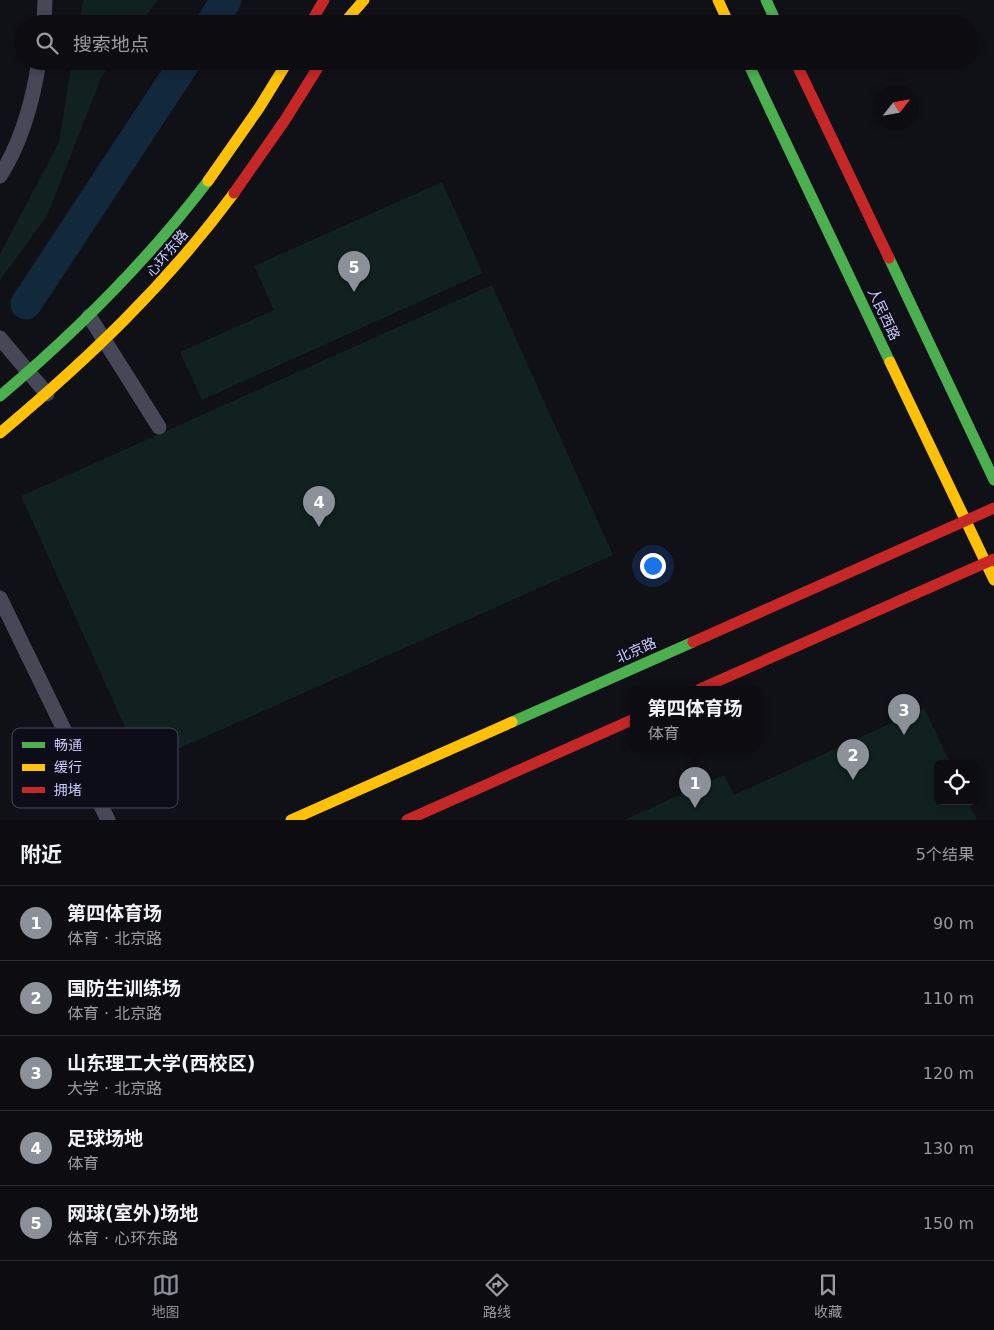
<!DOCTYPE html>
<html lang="zh">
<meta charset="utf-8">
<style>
body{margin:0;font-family:"DejaVu Sans","Noto Sans SC",sans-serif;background:#15151a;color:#f1f3f6}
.controls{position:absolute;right:15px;bottom:15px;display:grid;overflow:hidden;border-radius:8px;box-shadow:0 2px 8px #0003}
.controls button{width:45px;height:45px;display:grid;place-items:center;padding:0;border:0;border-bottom:1px solid #2c2c31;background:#0c0c11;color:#f1f3f6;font:25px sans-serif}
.compass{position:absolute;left:874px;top:85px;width:45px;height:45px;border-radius:50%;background:#0c0c11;box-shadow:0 2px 8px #0003;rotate:59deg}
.you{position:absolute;left:652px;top:565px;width:18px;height:18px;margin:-12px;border:4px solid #fff;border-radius:50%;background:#1a73e8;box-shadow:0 0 0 8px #1a73e833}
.badge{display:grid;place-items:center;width:32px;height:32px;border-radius:50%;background:#8c9099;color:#fff;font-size:16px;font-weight:700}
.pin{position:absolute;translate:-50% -41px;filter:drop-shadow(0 1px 2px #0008)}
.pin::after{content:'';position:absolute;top:26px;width:18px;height:15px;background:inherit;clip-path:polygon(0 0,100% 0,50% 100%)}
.popup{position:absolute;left:630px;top:686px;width:130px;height:65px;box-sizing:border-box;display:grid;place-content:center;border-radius:8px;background:#0c0c11;filter:drop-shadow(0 1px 4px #0005);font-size:16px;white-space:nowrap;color:#9a9b9f}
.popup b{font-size:19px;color:#f1f3f6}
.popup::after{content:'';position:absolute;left:50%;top:100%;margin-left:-10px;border:10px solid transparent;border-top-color:#0c0c11}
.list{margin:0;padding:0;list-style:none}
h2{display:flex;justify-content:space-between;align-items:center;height:65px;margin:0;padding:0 20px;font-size:21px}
h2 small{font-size:16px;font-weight:400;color:#9a9b9f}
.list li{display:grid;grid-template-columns:32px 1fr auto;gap:15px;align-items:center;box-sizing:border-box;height:75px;padding:0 20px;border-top:1px solid #2c2c31}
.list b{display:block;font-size:19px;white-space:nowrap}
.list p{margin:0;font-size:16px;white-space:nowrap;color:#9a9b9f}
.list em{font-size:16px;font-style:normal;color:#9a9b9f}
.icon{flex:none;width:28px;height:28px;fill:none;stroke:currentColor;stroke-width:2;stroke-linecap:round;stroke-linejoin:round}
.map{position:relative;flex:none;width:994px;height:820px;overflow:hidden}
.search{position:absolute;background:#0c0c11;box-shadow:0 2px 8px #0003;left:15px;right:15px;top:15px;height:55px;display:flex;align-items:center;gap:12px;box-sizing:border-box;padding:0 18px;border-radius:28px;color:#9a9b9f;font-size:19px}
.sheet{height:440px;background:#0c0c11}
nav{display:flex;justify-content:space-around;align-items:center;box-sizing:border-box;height:70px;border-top:1px solid #2c2c31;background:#0c0c11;font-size:14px;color:#9a9b9f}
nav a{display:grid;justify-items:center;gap:2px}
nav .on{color:#8c9099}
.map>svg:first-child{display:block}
.park{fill:#10211f}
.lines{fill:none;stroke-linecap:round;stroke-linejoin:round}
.river{stroke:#12283b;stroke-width:31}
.street{stroke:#464757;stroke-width:15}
.fast{stroke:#4caf50;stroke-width:11}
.slow{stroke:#ffc107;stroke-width:11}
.jam{stroke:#c62828;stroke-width:11}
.labels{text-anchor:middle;stroke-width:4;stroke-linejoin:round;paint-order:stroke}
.street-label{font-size:14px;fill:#cbccfa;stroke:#0d0d1a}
.key{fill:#0d0d1a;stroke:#46465d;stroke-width:1}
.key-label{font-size:14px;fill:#cbccfa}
</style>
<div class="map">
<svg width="994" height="820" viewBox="0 0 994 820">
<rect width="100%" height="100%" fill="#101017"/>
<!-- park -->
<g class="park">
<path d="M 83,0 L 158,0 L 140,24 L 79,24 Z"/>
<path d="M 72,61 L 113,61 L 101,78 L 47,216 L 0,280 L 0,254 L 59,142 Z"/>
<path d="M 442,182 L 483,273 L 202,400 L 180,352 L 274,310 L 254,266 Z"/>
<path d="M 492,285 L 613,555 L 142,765 L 21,496 Z"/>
<path d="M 924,708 L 951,764 L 938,764 L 938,801 L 968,801 L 977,820 L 624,820 L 724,775 L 734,795 Z"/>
</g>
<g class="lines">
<!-- river -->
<g class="river">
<path d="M 211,24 L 226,0"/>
<path d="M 26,304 L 186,61"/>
</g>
<!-- street -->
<g class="street">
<path d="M 44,24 L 45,0"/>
<path d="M 0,176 C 21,143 33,100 39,61"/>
<path d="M 89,316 L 159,427"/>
<path d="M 0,338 L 47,394"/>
<path d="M 0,598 L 108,820"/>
</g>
<!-- fast -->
<g class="fast">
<path d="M 766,0 L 777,24"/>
<path d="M 747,61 L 890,362"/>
<path d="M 889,258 L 994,480"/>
<path d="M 0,396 C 77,331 147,261 208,181"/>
<path d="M 512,722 L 693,642"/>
</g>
<!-- slow -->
<g class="slow">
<path d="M 718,0 L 729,24"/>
<path d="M 343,24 L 364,0"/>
<path d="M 208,181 L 259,108 L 288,61"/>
<path d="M 890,362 L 994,580"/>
<path d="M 0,433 C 88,359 166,285 234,193"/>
<path d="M 291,820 L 512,722"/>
</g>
<!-- jam -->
<g class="jam">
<path d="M 310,24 L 324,0"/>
<path d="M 795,61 L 889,258"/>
<path d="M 234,193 L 285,120 L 322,61"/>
<path d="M 693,642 L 994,508"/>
<path d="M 700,689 L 994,559"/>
<path d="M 407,820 L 634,719"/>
</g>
</g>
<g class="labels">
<!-- street labels -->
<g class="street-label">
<text transform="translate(167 253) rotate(-50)" y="5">心环东路</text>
<text transform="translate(884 314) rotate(65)" y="5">人民西路</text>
<text transform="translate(636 650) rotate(-24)" y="5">北京路</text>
</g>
</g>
<!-- legend -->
<rect x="12" y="728" width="166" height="80" rx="8" class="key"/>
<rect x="22" y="742" width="23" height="6" fill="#4caf50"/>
<rect x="22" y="764" width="23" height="7" fill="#ffc107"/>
<rect x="22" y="787" width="23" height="6" fill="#c62828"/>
<g class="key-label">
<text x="54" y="750">畅通</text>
<text x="54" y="772">缓行</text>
<text x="54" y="795">拥堵</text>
</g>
</svg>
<div class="controls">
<button><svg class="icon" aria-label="locate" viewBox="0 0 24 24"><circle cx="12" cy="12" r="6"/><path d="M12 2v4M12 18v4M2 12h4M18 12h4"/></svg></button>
</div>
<svg class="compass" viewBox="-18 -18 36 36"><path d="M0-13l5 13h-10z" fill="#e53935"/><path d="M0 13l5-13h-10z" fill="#9a9b9f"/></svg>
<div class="you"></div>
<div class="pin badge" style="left:695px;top:808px">1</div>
<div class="popup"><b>第四体育场</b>体育</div>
<div class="pin badge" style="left:853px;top:780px">2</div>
<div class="pin badge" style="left:904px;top:735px">3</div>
<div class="pin badge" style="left:319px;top:527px">4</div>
<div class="pin badge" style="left:354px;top:292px">5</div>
<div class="search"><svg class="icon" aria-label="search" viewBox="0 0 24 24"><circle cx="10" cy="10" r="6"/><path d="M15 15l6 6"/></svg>搜索地点</div>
</div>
<section class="sheet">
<h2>附近<small>5个结果</small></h2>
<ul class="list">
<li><span class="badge">1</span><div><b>第四体育场</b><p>体育 · 北京路</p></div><em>90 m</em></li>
<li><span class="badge">2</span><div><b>国防生训练场</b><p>体育 · 北京路</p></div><em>110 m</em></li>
<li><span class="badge">3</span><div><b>山东理工大学(西校区)</b><p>大学 · 北京路</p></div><em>120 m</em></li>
<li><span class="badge">4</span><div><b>足球场地</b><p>体育</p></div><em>130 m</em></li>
<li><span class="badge">5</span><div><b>网球(室外)场地</b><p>体育 · 心环东路</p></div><em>150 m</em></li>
</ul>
</section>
<nav>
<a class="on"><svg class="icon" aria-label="map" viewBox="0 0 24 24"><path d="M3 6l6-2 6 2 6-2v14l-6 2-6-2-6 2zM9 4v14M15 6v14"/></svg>地图</a>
<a><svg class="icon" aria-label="directions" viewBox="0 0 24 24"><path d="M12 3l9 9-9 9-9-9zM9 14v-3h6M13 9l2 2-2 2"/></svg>路线</a>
<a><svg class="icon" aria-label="saved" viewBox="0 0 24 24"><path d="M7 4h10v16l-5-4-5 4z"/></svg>收藏</a>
</nav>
